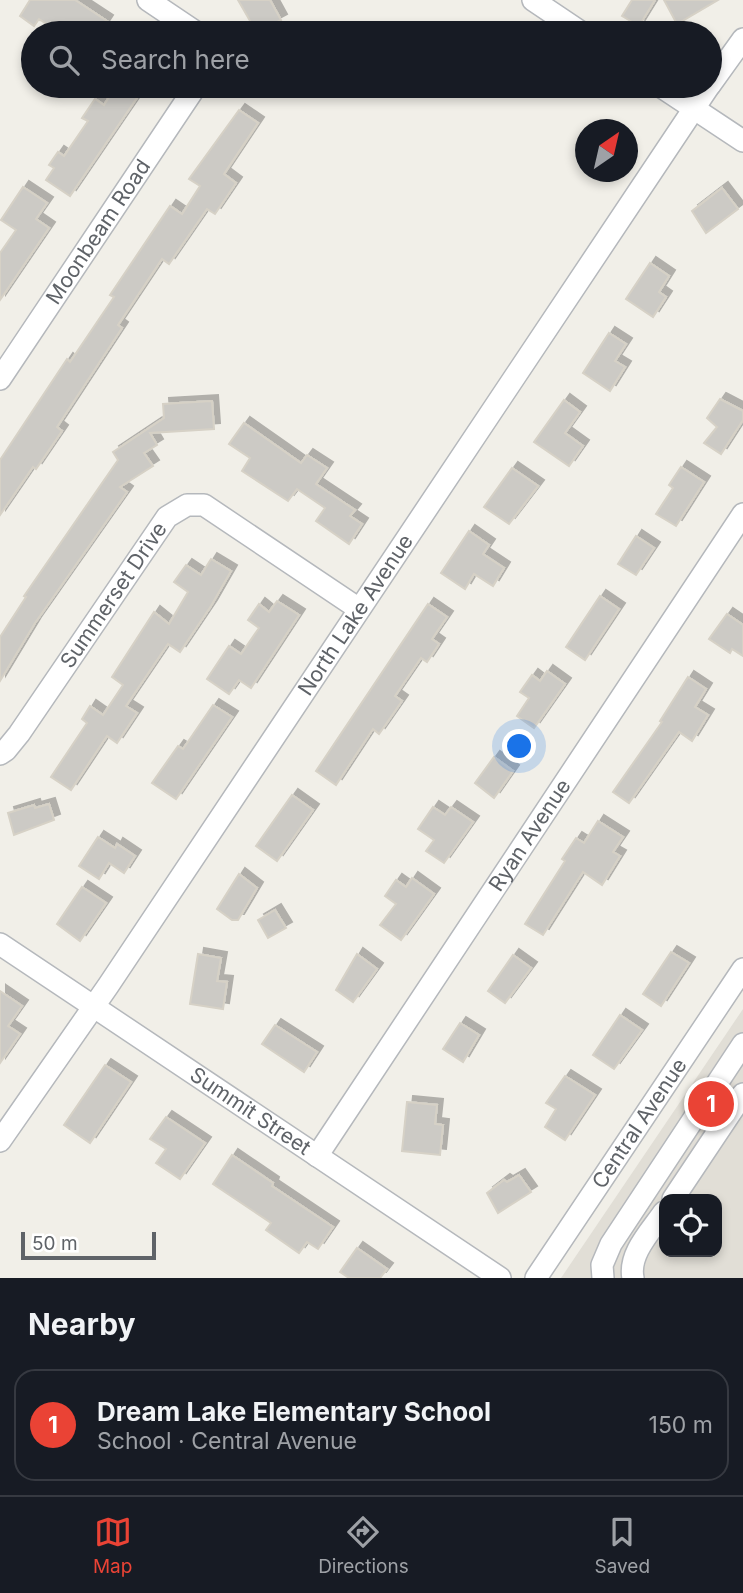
<!DOCTYPE html>
<meta charset="utf-8">
<style>
body{margin:0;font-family:Inter,sans-serif;background:#242831;color:#f1f3f6}
.controls{position:absolute;right:21px;bottom:21px;display:grid;overflow:hidden;border-radius:14px;box-shadow:0 4px 10px #0003}
.controls button{width:63px;height:63px;display:grid;place-items:center;padding:0;border:0;border-bottom:2px solid #363941;background:#171b24;color:#f1f3f6;font:35px sans-serif}
.compass{position:absolute;left:575px;top:119px;width:63px;height:63px;border-radius:50%;background:#171b24;box-shadow:0 4px 10px #0003;rotate:34deg}
.scale{position:absolute;left:21px;bottom:18px;width:135px;box-sizing:border-box;padding-left:7px;border:4px solid #5f6368;border-top:0;font-size:19px;line-height:24px;white-space:nowrap;color:#5f6368;-webkit-text-stroke:5px #fff;paint-order:stroke}
.you{position:absolute;left:520px;top:747px;width:24px;height:24px;margin:-18px;border:5px solid #fff;border-radius:50%;background:#1a73e8;box-shadow:0 0 0 10px #1a73e833}
.badge{display:grid;place-items:center;width:46px;height:46px;border-radius:50%;background:#ea4335;color:#fff;font-size:23px;font-weight:700}
.pin{position:absolute;translate:-50% -50%;border:4px solid #fff;box-shadow:0 2px 7px #0006}
.list{margin:0;padding:0;list-style:none}
h2{display:flex;justify-content:space-between;align-items:center;height:91px;margin:0;padding:0 28px;font-size:30px}
h2 small{font-size:23px;font-weight:400;color:#9ea1a6}
.list li{display:grid;grid-template-columns:46px 1fr auto;gap:21px;align-items:center;box-sizing:border-box;height:112px;margin:0 14px 14px;padding:0 14px;border:2px solid #363941;border-radius:21px}
.list b{display:block;font-size:26px;white-space:nowrap}
.list p{margin:0;font-size:23px;white-space:nowrap;color:#9ea1a6}
.list em{font-size:23px;font-style:normal;color:#9ea1a6}
.icon{flex:none;width:38px;height:38px;fill:none;stroke:currentColor;stroke-width:2;stroke-linecap:round;stroke-linejoin:round}
.map{position:relative;flex:none;width:743px;height:1278px;overflow:hidden}
.search{position:absolute;background:#171b24;box-shadow:0 4px 10px #0003;left:21px;right:21px;top:21px;height:77px;display:flex;align-items:center;gap:18px;box-sizing:border-box;padding:0 24px;border-radius:38px;color:#9ea1a6;font-size:26px}
.sheet{height:217px;background:#171b24}
nav{display:flex;justify-content:space-around;align-items:center;box-sizing:border-box;height:98px;border-top:2px solid #363941;background:#171b24;font-size:19px;color:#9ea1a6}
nav a{display:grid;justify-items:center;gap:4px}
nav .on{color:#ea4335}
.map>svg:first-child{display:block}
.education{fill:#e1ded6;fill-rule:evenodd}
.building{fill:#cccac5;stroke:#d6d1c6;stroke-width:2;filter:url(#shadow)}
.lines{fill:none;stroke-linecap:round;stroke-linejoin:round}
.minor-casing{stroke:#b5b8bc;stroke-width:24}
.minor{stroke:#fff;stroke-width:21}
.labels{text-anchor:middle;stroke-width:5;stroke-linejoin:round;paint-order:stroke}
.street-label{font-size:21px;fill:#5f6368;stroke:#fff}
</style>
<div class="map">
<svg width="743" height="1278" viewBox="0 0 743 1278">
<defs>
<filter id="shadow"><feDropShadow dx="6" dy="-6" stdDeviation="0" flood-color="#0004"/></filter>
</defs>
<rect width="100%" height="100%" fill="#f1efe8"/>
<!-- education -->
<path class="education" d="M 743,1009 L 743,1278 L 561,1278 ZM 664,1199 L 717,1199 L 717,1252 L 664,1252 Z"/>
<!-- building -->
<g class="building">
<path d="M 30,0 L 75,0 L 107,21 L 99,33 L 60,33 L 39,19 L 34,26 L 20,16 Z"/>
<path d="M 238,0 L 270,0 L 281,20 L 257,33 Z"/>
<path d="M 632,0 L 655,0 L 639,26 L 622,16 Z"/>
<path d="M 664,0 L 718,0 L 677,24 Z"/>
<path d="M 116,86 L 145,86 L 70,196 L 46,180 L 54,168 L 49,165 L 58,152 L 64,156 L 88,121 L 82,118 L 95,99 L 104,105 Z"/>
<path d="M 239,110 L 258,123 L 224,174 L 236,183 L 215,214 L 207,209 L 169,264 L 162,259 L 118,325 L 122,328 L 57,427 L 62,431 L 36,469 L 33,467 L 0,515 L 0,460 L 67,359 L 70,362 L 114,297 L 110,295 L 170,206 L 182,214 L 200,186 L 189,179 Z"/>
<path d="M 23,187 L 47,203 L 36,219 L 49,228 L 0,300 L 0,253 L 16,230 L 1,220 Z"/>
<path d="M 722,188 L 738,209 L 706,233 L 692,211 Z"/>
<path d="M 650,263 L 669,276 L 659,292 L 666,297 L 653,317 L 626,299 Z"/>
<path d="M 609,333 L 626,344 L 615,361 L 625,367 L 610,391 L 583,373 Z"/>
<path d="M 720,399 L 743,411 L 743,420 L 721,454 L 704,443 L 717,427 L 707,418 Z"/>
<path d="M 564,400 L 580,412 L 565,433 L 583,446 L 569,466 L 534,442 Z"/>
<path d="M 212,401 L 214,429 L 150,433 L 157,445 L 144,453 L 153,466 L 120,487 L 127,492 L 35,623 L 0,681 L 0,637 L 26,597 L 24,596 L 118,460 L 113,452 L 164,418 L 163,404 Z"/>
<path d="M 244,423 L 301,463 L 307,455 L 327,468 L 316,484 L 355,510 L 350,516 L 362,524 L 349,544 L 316,521 L 325,508 L 297,489 L 288,501 L 242,471 L 250,458 L 229,444 Z"/>
<path d="M 681,467 L 704,482 L 676,526 L 656,514 L 673,488 L 669,485 Z"/>
<path d="M 512,468 L 538,486 L 509,524 L 484,507 Z"/>
<path d="M 469,531 L 489,545 L 483,554 L 504,568 L 493,586 L 474,574 L 465,589 L 441,573 Z"/>
<path d="M 636,536 L 654,548 L 636,575 L 618,564 Z"/>
<path d="M 211,559 L 231,571 L 211,606 L 180,652 L 168,644 L 126,706 L 137,713 L 117,743 L 107,736 L 71,790 L 51,777 L 87,723 L 82,719 L 90,706 L 103,715 L 123,685 L 112,677 L 154,612 L 169,624 L 188,592 L 174,582 L 186,565 L 201,575 Z"/>
<path d="M 600,596 L 619,609 L 585,660 L 566,647 Z"/>
<path d="M 277,601 L 299,615 L 251,688 L 239,680 L 229,694 L 207,679 L 229,646 L 241,654 L 259,628 L 248,620 L 259,604 L 269,612 Z"/>
<path d="M 428,604 L 447,617 L 432,639 L 439,644 L 427,662 L 421,658 L 395,696 L 402,701 L 379,734 L 373,729 L 336,785 L 316,771 Z"/>
<path d="M 727,614 L 743,625 L 743,656 L 732,649 L 730,653 L 709,639 Z"/>
<path d="M 547,671 L 565,684 L 534,728 L 517,716 L 529,698 L 520,692 L 532,675 L 540,681 Z"/>
<path d="M 688,677 L 706,689 L 695,707 L 708,715 L 692,741 L 679,732 L 629,803 L 613,792 L 662,722 L 660,721 Z"/>
<path d="M 213,705 L 232,717 L 176,799 L 152,783 L 178,746 L 183,749 Z"/>
<path d="M 494,757 L 513,771 L 494,798 L 475,783 Z"/>
<path d="M 292,795 L 313,810 L 277,861 L 256,846 Z"/>
<path d="M 49,804 L 54,820 L 14,835 L 8,813 L 34,805 L 35,808 Z"/>
<path d="M 433,807 L 445,815 L 451,807 L 473,822 L 444,863 L 426,851 L 434,840 L 418,829 Z"/>
<path d="M 598,821 L 623,837 L 613,852 L 620,856 L 602,885 L 583,872 L 543,935 L 525,924 L 565,861 L 562,859 L 576,838 L 584,843 Z"/>
<path d="M 98,837 L 115,848 L 117,844 L 135,856 L 124,873 L 109,863 L 99,879 L 79,866 Z"/>
<path d="M 239,874 L 257,888 L 238,920 L 232,920 L 217,909 Z"/>
<path d="M 412,878 L 434,894 L 401,940 L 380,925 L 396,904 L 385,896 L 396,880 L 406,887 Z"/>
<path d="M 82,887 L 106,903 L 80,941 L 57,924 Z"/>
<path d="M 275,910 L 286,928 L 268,938 L 258,920 Z"/>
<path d="M 671,952 L 689,963 L 661,1006 L 643,994 Z"/>
<path d="M 198,954 L 221,958 L 217,981 L 227,982 L 223,1009 L 190,1004 Z"/>
<path d="M 357,954 L 377,969 L 353,1002 L 336,990 Z"/>
<path d="M 513,955 L 531,968 L 505,1003 L 488,991 Z"/>
<path d="M 0,991 L 22,1006 L 8,1026 L 20,1034 L 0,1063 Z"/>
<path d="M 620,1015 L 642,1030 L 614,1069 L 593,1055 Z"/>
<path d="M 460,1023 L 479,1035 L 463,1062 L 443,1049 Z"/>
<path d="M 275,1025 L 317,1052 L 304,1072 L 262,1044 Z"/>
<path d="M 105,1065 L 131,1082 L 90,1143 L 64,1125 Z"/>
<path d="M 565,1076 L 595,1095 L 565,1140 L 545,1127 L 556,1109 L 546,1103 Z"/>
<path d="M 407,1102 L 437,1105 L 435,1124 L 443,1125 L 440,1155 L 402,1151 Z"/>
<path d="M 166,1117 L 205,1143 L 180,1179 L 156,1163 L 166,1149 L 150,1139 Z"/>
<path d="M 232,1155 L 273,1183 L 272,1186 L 333,1227 L 318,1249 L 307,1242 L 299,1253 L 266,1230 L 271,1223 L 213,1184 Z"/>
<path d="M 519,1175 L 531,1192 L 498,1213 L 487,1193 L 504,1180 L 507,1182 Z"/>
<path d="M 357,1248 L 387,1269 L 380,1278 L 349,1278 L 340,1272 Z"/>
</g>
<g class="lines">
<defs>
<g id="minor">
<path d="M 148,0 L 197,33"/>
<path d="M 533,0 L 582,33"/>
<path d="M 710,85 L 743,39"/>
<path d="M 660,86 L 743,141"/>
<path id="s1" d="M 0,379 L 196,86"/>
<path id="s2" d="M 0,754 L 6,750 L 19,734 L 167,517 L 187,505 L 204,505 L 359,609"/>
<path id="s3" d="M 0,944 L 500,1278"/>
<path id="s4" d="M 0,1141 L 108,986 L 709,86"/>
<path id="s5" d="M 317,1156 L 743,514"/>
<path d="M 673,1199 L 743,1094"/>
<path id="s6" d="M 536,1278 L 743,969"/>
<path d="M 603,1278 L 602,1265 L 611,1244 L 743,1044"/>
<path d="M 633,1278 C 628,1254 651,1231 664,1212"/>
</g>
</defs>
<!-- minor casing -->
<use href="#minor" class="minor-casing"/>
<!-- minor -->
<use href="#minor" class="minor"/>
</g>
<g class="labels">
<!-- street labels -->
<g class="street-label">
<text dy="7" stroke="none"><textPath href="#s1" startOffset="177">Moonbeam Road</textPath></text>
<text dy="7" stroke="none"><textPath href="#s2" startOffset="196">Summerset Drive</textPath></text>
<text dy="7" stroke="none"><textPath href="#s4" startOffset="635">North Lake Avenue</textPath></text>
<text dy="7" stroke="none"><textPath href="#s5" startOffset="385">Ryan Avenue</textPath></text>
<text dy="7" stroke="none"><textPath href="#s3" startOffset="301">Summit Street</textPath></text>
<text dy="7" stroke="none"><textPath href="#s6" startOffset="186">Central Avenue</textPath></text>
</g>
</g>
</svg>
<div class="controls">
<button><svg class="icon" aria-label="locate" viewBox="0 0 24 24"><circle cx="12" cy="12" r="6"/><path d="M12 2v4M12 18v4M2 12h4M18 12h4"/></svg></button>
</div>
<svg class="compass" viewBox="-18 -18 36 36"><path d="M0-13l5 13h-10z" fill="#e53935"/><path d="M0 13l5-13h-10z" fill="#9ea1a6"/></svg>
<div class="scale">50 m</div>
<div class="you"></div>
<div class="pin badge" style="left:711px;top:1104px">1</div>
<div class="search"><svg class="icon" aria-label="search" viewBox="0 0 24 24"><circle cx="10" cy="10" r="6"/><path d="M15 15l6 6"/></svg>Search here</div>
</div>
<section class="sheet">
<h2>Nearby<small></small></h2>
<ul class="list">
<li><span class="badge">1</span><div><b>Dream Lake Elementary School</b><p>School · Central Avenue</p></div><em>150 m</em></li>
</ul>
</section>
<nav>
<a class="on"><svg class="icon" aria-label="map" viewBox="0 0 24 24"><path d="M3 6l6-2 6 2 6-2v14l-6 2-6-2-6 2zM9 4v14M15 6v14"/></svg>Map</a>
<a><svg class="icon" aria-label="directions" viewBox="0 0 24 24"><path d="M12 3l9 9-9 9-9-9zM9 14v-3h6M13 9l2 2-2 2"/></svg>Directions</a>
<a><svg class="icon" aria-label="saved" viewBox="0 0 24 24"><path d="M7 4h10v16l-5-4-5 4z"/></svg>Saved</a>
</nav>
